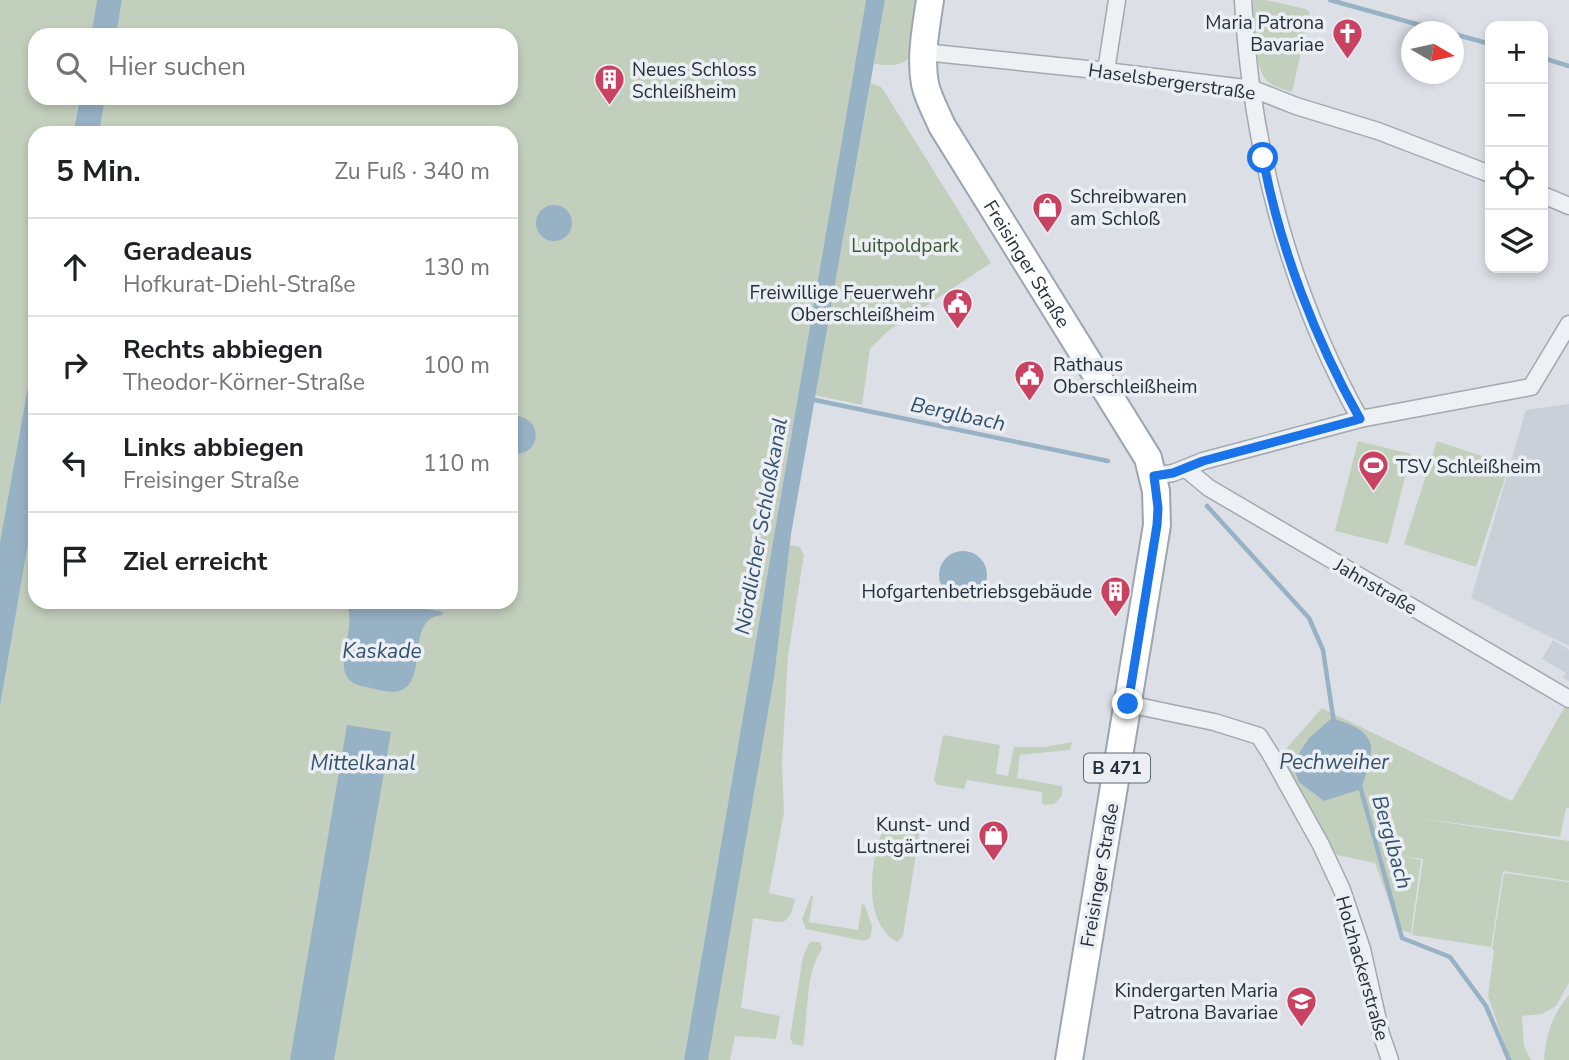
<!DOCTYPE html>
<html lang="de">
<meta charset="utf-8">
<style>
body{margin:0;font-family:"Nunito Sans",sans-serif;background:#f2f2f2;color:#202124}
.controls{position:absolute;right:21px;top:21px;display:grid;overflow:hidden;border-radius:14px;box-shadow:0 4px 10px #0003}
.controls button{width:63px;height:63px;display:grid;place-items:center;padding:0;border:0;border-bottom:2px solid #e0e0e0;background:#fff;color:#202124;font:35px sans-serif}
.compass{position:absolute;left:1401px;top:21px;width:63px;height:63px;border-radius:50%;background:#fff;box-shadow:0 4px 10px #0003;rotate:99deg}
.stop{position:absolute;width:21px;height:21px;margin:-16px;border:5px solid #1a73e8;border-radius:50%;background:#fff}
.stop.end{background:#1a73e8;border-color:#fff;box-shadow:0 2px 7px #0008}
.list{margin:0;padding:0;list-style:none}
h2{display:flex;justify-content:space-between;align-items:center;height:91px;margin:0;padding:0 28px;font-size:30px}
h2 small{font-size:23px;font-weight:400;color:#757577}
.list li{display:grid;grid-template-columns:46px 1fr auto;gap:21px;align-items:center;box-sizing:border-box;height:98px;padding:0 28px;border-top:2px solid #e0e0e0}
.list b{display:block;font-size:26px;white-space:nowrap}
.list p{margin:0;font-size:23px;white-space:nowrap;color:#757577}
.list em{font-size:23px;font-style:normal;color:#757577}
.icon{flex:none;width:38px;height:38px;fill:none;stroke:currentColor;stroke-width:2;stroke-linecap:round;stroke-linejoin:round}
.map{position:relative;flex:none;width:1569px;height:1060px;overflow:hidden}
.search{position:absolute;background:#fff;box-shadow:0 4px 10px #0003;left:28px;top:28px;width:490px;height:77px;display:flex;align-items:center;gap:18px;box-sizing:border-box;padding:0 24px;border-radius:21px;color:#757577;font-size:26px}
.panel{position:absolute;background:#fff;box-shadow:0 4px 10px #0003;left:28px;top:126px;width:490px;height:483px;border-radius:21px}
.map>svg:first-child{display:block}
.built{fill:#cad0d7}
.green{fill:#c3cfbd}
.water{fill:#97b1c5}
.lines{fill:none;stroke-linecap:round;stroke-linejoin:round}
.stream{stroke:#97b1c5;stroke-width:4.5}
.street-casing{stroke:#a2a8af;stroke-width:19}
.primary-casing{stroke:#9ca6b1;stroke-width:30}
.street{stroke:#eef1f4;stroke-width:16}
.primary{stroke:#fff;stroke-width:26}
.route{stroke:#1a73e8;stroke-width:9}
.labels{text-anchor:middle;stroke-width:7;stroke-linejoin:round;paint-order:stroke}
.shield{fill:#ebeff3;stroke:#616972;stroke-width:2}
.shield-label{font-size:18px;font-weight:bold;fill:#26303b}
.poi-label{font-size:19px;fill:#26303b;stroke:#ebeff3;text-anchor:end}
.street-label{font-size:19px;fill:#26303b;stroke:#ebeff3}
.park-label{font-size:19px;fill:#3d5634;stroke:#ebeff3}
.water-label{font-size:21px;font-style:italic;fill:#32516d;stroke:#ebeff3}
</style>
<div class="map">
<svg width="1569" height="1060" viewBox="0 0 1569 1060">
<rect width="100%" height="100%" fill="#dce0e6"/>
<!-- built -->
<g class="built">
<path d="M 1569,404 L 1569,646 L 1471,598 L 1526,410 Z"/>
<path d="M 1553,640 L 1569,650 L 1569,681 L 1563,678 L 1566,673 L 1542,659 Z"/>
</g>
<!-- green -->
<g class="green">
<path d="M 0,0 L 97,0 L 91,35 L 35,35 L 35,98 L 79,98 L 73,133 L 35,133 L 35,346 L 0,542 Z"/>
<path d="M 122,0 L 866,0 L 684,1060 L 0,1060 L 0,706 L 35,503 L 35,602 L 511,602 L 511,133 L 99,133 L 105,98 L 511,98 L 511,35 L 116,35 Z"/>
<path d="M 885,0 L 922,0 L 911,55 C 903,68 887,65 874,64 Z"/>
<path d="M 1253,0 L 1265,0 L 1306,9 L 1310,13 L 1292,92 C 1284,89 1273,87 1267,81 C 1253,66 1254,20 1253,0 Z"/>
<path d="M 871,83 L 881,87 L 884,91 L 991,263 L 888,331 L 870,349 L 862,405 L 815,395 Z"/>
<path d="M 1358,441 L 1411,454 L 1388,544 L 1335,531 Z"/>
<path d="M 1437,441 L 1509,465 L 1476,567 L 1404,544 Z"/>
<path d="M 790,545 L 800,547 L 804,555 L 788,655 L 782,764 L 784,812 L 769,893 L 795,899 C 788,932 780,921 753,918 L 741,1008 L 780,1016 L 776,1039 L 735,1036 L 730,1060 L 705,1060 Z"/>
<path d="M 1569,699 L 1569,808 L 1566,808 L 1560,837 L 1417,818 L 1569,841 L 1569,881 L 1503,871 L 1491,947 L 1412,935 L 1423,859 L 1404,856 L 1421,860 L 1411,933 L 1399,929 L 1375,863 L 1323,852 L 1279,757 L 1322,708 L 1512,801 Z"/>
<path d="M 943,735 L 1000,745 L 996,774 L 1008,776 L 1014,747 L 1045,747 L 1072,742 L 1070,750 L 1020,755 L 1017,778 L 1062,786 L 1062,796 L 1054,804 L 1044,805 L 1042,803 L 1042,792 L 967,780 L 964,789 L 938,785 L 934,781 Z"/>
<path d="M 916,818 L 921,822 L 903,936 L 897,942 C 868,926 870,882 875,855 C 877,847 879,835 885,829 C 893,822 905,821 916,818 Z"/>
<path d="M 1504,873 L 1569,882 L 1569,983 L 1556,1006 L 1542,1014 L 1522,1016 L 1524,1046 L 1531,1060 L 1510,1060 L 1488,996 L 1494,950 L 1492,949 Z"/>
<path d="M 811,896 L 813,896 L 809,922 L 858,930 L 862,904 L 865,905 L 872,927 L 870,938 L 864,941 L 806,929 L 802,919 Z"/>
<path d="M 810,942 L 820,942 L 822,949 C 805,973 808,1018 803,1046 L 793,1044 L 790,1038 L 803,956 Z"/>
<path d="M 1569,995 L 1569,1060 L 1544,1060 C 1545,1036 1553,1013 1569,995 Z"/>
</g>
<!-- water -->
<g class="water">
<path d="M 97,0 L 122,0 L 116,35 L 91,35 Z"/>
<path d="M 866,0 L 885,0 L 791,534 L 774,677 L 708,1060 L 684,1060 Z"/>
<path d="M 80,98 L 105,98 L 99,133 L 73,133 Z"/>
<circle cx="554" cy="223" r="18"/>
<path d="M 35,347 L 35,503 L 0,706 L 0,542 Z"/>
<path d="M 519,416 C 546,423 538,459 511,453 L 511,418 Z"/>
<circle cx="963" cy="575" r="24"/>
<path d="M 345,602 L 367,602 L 368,604 L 368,602 L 414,602 L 414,607 L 443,612 L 442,615 C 402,618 433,688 394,692 C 385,692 371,688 362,686 C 323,678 362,627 345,602 Z"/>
<path d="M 1332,718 C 1380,733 1376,746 1361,789 L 1324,801 L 1299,782 L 1292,764 L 1309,738 Z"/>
<path d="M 347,725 L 391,732 L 334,1060 L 290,1060 Z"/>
</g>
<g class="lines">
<!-- stream -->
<g class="stream">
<path d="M 1330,0 L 1445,32"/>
<path d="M 1454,34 L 1490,44"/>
<path d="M 1543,58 L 1569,66"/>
<path d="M 810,399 L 1108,461"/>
<path d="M 1207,506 L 1309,618 L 1323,650 L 1334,723"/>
<path d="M 1360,786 L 1402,938 L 1450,957 L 1486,1006 L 1509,1060"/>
</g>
<defs>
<g id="street">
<path d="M 1243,0 C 1251,146 1289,292 1360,419"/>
<path d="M 924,52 L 1106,71 L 1253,89 L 1296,106 L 1378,131 L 1490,174"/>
<path d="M 1106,71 L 1117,0"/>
<path d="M 1543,195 L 1569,206"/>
<path d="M 1186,469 L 1209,488 L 1569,699"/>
<path d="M 1154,476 L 1173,473 L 1203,461 L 1360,419 L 1531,387 L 1569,324"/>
<path d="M 1128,704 L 1214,722 L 1259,736 L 1271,755 L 1321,845 L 1342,890 L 1362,949 L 1381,1034 L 1390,1060"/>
</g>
<g id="primary">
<path id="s1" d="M 930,0 C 926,27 920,57 925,84 C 928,98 936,112 942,126 L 1148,458 L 1156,491 L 1157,525 L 1069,1060"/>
</g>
</defs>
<!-- street casing -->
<use href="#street" class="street-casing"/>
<!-- primary casing -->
<use href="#primary" class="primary-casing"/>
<!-- street -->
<use href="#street" class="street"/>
<!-- primary -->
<use href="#primary" class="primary"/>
</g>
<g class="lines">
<!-- route -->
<path class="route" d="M 1128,704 L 1157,525 L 1158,508 L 1154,476 L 1173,473 L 1203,461 L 1360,419 C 1316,341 1279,246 1263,158"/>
</g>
<!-- icons -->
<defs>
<symbol id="church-pin" viewBox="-11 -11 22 30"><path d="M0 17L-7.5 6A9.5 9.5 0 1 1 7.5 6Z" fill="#c94262" stroke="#ebeff3"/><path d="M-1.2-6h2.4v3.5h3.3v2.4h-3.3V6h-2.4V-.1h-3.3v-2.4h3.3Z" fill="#fff"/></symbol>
<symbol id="building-pin" viewBox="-11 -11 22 30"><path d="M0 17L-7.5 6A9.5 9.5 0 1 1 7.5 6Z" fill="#c94262" stroke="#ebeff3"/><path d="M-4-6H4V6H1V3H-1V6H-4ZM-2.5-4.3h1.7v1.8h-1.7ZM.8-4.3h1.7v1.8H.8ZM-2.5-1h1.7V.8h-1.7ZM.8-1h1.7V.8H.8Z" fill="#fff"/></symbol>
<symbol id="shop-pin" viewBox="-11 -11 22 30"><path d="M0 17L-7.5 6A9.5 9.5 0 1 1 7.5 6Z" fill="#c94262" stroke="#ebeff3"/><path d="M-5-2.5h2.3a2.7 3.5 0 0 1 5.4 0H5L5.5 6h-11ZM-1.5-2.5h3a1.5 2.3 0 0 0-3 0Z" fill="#fff"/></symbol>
<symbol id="civic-pin" viewBox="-11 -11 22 30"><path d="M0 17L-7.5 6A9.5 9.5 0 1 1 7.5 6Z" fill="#c94262" stroke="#ebeff3"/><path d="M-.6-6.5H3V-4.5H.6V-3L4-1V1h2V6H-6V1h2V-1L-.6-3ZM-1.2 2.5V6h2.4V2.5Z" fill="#fff"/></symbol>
<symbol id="stadium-pin" viewBox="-11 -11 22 30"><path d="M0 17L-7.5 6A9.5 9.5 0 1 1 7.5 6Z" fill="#c94262" stroke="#ebeff3"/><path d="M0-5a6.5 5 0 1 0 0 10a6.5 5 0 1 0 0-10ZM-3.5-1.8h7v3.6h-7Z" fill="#fff"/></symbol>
<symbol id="school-pin" viewBox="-11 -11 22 30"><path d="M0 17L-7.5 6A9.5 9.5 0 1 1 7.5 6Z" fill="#c94262" stroke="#ebeff3"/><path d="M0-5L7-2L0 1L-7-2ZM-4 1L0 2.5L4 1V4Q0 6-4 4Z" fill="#fff"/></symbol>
</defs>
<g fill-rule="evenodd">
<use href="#church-pin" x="1330" y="16" width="35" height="47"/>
<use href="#building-pin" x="592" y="62" width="35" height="47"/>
<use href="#shop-pin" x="1030" y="190" width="35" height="47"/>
<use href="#civic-pin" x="940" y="286" width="35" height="47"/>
<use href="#civic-pin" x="1012" y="358" width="35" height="47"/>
<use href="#stadium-pin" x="1356" y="448" width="35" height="47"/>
<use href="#building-pin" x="1098" y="574" width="35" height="47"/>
<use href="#shop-pin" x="976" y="818" width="35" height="47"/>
<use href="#school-pin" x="1284" y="984" width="35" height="47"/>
</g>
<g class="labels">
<!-- shield labels -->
<rect class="shield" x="1084" y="753.5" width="66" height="29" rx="5"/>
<g class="shield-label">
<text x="1117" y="774">B 471</text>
</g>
<!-- poi labels -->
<g class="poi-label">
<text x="1324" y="29">Maria Patrona<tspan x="1324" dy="22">Bavariae</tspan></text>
<text x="632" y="76" text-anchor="start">Neues Schloss<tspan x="632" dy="22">Schleißheim</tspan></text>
<text x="1070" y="203" text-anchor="start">Schreibwaren<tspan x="1070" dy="22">am Schloß</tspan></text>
<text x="935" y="299">Freiwillige Feuerwehr<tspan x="935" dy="22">Oberschleißheim</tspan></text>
<text x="1053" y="371" text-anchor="start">Rathaus<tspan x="1053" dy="22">Oberschleißheim</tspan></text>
<text x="1396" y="473" text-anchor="start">TSV Schleißheim</text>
<text x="1092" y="598">Hofgartenbetriebsgebäude</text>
<text x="970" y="831">Kunst- und<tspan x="970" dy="22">Lustgärtnerei</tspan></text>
<text x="1278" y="997">Kindergarten Maria<tspan x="1278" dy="22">Patrona Bavariae</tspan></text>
</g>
<!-- street labels -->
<g class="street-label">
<text transform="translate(1172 81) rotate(8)" y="7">Haselsbergerstraße</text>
<text dy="7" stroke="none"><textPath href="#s1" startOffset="292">Freisinger Straße</textPath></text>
<text transform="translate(1376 586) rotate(30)" y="7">Jahnstraße</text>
<text transform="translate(1099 875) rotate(-80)" y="7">Freisinger Straße</text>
<text transform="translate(1363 968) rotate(74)" y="7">Holzhackerstraße</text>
</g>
<!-- park labels -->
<g class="park-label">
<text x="905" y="252">Luitpoldpark</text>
</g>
<!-- water labels -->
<g class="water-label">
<text transform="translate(958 414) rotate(12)" y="7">Berglbach</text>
<text transform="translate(761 526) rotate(-80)" y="7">Nördlicher Schloßkanal</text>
<text x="382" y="658">Kaskade</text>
<text x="1334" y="769">Pechweiher</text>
<text x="363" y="770">Mittelkanal</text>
<text transform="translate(1392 842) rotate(74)" y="7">Berglbach</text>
</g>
</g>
</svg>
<div class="controls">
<button>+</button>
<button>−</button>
<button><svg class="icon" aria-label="locate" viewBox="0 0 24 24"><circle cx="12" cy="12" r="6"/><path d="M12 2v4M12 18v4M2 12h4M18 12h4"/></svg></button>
<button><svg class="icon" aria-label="layers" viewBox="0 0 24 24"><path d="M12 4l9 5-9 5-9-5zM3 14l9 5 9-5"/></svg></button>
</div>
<svg class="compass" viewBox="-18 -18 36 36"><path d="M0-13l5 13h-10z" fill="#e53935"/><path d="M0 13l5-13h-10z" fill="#757577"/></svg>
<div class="stop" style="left:1263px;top:158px"></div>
<div class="stop end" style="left:1128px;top:704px"></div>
<div class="search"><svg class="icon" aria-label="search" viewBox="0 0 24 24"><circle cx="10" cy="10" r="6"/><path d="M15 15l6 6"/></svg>Hier suchen</div>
<section class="panel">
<h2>5 Min.<small>Zu Fuß · 340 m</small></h2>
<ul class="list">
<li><svg class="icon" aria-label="ahead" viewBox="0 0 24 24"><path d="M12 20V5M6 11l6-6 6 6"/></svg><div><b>Geradeaus</b><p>Hofkurat-Diehl-Straße</p></div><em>130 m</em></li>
<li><svg class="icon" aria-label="right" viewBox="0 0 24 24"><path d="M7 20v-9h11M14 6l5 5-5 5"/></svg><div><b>Rechts abbiegen</b><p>Theodor-Körner-Straße</p></div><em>100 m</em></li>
<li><svg class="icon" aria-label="left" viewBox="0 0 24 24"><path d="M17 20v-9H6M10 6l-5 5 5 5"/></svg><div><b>Links abbiegen</b><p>Freisinger Straße</p></div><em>110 m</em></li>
<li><svg class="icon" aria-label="arrive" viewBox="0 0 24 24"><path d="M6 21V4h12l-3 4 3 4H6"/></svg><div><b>Ziel erreicht</b></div></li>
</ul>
</section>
</div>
